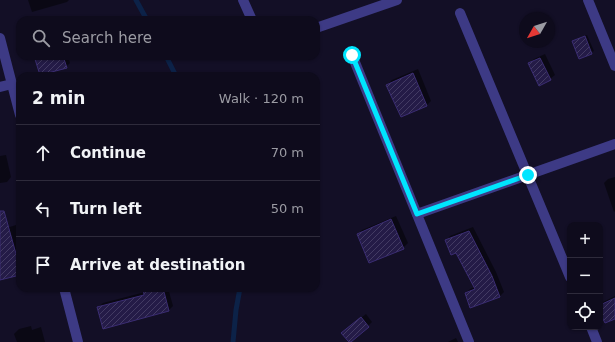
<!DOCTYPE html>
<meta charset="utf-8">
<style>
body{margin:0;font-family:"DejaVu Sans",sans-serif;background:#171425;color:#f1f3f6}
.controls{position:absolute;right:12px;bottom:12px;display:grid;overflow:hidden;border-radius:8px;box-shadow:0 1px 3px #0004}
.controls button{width:36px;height:36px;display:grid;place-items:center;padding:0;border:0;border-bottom:1px solid #2e2b3b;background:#0e0b1c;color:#f1f3f6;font:20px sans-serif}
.compass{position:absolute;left:519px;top:12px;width:36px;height:36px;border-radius:50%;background:#0e0b1c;box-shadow:0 1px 3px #0004;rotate:231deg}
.stop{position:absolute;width:12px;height:12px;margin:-9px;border:3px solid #00e5ff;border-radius:50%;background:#fff}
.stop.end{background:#00e5ff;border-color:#fff;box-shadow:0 1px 4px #0008}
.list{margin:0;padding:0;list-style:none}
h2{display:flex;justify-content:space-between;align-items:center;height:52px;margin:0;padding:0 16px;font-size:17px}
h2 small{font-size:13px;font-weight:400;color:#9b9ba3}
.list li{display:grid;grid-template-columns:26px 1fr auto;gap:12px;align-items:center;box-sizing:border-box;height:56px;padding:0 16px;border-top:1px solid #2e2b3b}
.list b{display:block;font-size:15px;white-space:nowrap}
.list em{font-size:13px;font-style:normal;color:#9b9ba3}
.icon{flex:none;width:22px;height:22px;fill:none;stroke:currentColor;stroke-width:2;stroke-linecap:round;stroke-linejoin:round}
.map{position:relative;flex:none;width:615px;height:342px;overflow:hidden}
.search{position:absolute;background:#0e0b1c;box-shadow:0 1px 3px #0004;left:16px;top:16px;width:304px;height:44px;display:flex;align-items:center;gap:10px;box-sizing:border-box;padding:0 14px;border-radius:12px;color:#9b9ba3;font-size:15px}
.panel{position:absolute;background:#0e0b1c;box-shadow:0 1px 3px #0004;left:16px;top:72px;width:304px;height:220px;border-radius:12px}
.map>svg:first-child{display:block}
.shadow{fill:#0007}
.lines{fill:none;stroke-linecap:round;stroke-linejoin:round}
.stream{stroke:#0c2248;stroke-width:5}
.building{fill:url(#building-hatch);stroke:#3b2d73}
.minor{stroke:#3d3a85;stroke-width:10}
.route{stroke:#00e5ff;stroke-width:5}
</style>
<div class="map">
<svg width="615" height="342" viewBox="0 0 615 342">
<defs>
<pattern id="building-hatch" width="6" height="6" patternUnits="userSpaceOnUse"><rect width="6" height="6" fill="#241b47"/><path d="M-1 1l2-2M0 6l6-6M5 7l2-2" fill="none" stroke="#433b63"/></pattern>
</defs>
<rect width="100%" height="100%" fill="#130f26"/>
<!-- shadow -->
<g class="shadow">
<path d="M 28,0 L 69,0 L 67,2 L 32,12 Z"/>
<path d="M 587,35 L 594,51 L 580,58 L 576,40 Z"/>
<path d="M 545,54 L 555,75 L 550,79 L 530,63 L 534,59 Z"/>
<path d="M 35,56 L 68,56 L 70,63 L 66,67 Z"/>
<path d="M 418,69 L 431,101 L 427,105 L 401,116 L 387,85 L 392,80 Z"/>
<path d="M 6,155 L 11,177 L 7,182 L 0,183 L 0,156 Z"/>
<path d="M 615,177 L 615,211 L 614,212 L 604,183 L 608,179 Z"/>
<path d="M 396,216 L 408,243 L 403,248 L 358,234 L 362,230 Z"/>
<path d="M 16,225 L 20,240 L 20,273 L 0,279 L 0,230 Z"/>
<path d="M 473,227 L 496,272 L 504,292 L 500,296 L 466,293 L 470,289 L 475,287 L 457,252 L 446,241 L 450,236 Z"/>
<path d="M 145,288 L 168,288 L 173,306 L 169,310 L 104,328 L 98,307 L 103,303 L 145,292 Z"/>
<path d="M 615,296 L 615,318 L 600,310 L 600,305 L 603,302 Z"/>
<path d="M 366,314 L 372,322 L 368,326 L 347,329 Z"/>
<path d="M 31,326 L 32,330 L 41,327 L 45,342 L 17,342 L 14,334 L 19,329 Z"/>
<path d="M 456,338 L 458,342 L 448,342 Z"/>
</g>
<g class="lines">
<!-- stream -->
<g class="stream">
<path d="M 136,0 L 147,20"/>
<path d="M 166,56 L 176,76"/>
<path d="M 233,342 L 236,310 L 240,288"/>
</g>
</g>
<!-- building -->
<g class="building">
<path d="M 585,36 L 592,54 L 579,59 L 572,41 Z"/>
<path d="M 34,56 L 63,56 L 67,68 L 40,75 Z"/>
<path d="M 540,58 L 551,80 L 539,86 L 528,63 Z"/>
<path d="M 413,73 L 427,106 L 401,117 L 386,85 Z"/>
<path d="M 0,211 L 4,211 L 20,268 L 20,275 L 0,280 Z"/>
<path d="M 391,219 L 404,249 L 369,263 L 357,234 Z"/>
<path d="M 469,231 L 492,276 L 500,297 L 470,308 L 465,293 L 475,289 L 456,253 L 451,255 L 445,240 Z"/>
<path d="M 143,288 L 163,288 L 169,311 L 103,329 L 97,307 L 144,295 Z"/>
<path d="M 615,298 L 615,319 L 605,323 L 600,313 L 600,305 Z"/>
<path d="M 361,317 L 369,327 L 351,342 L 349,342 L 341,333 Z"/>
</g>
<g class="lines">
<!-- minor -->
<g class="minor">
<path d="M 243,0 L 252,20"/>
<path d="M 588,0 L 615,66"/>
<path d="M 460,13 L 570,277"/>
<path d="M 316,28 L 397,0"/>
<path d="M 0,38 L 20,115"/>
<path d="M 352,55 L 469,342"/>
<path d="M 0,87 L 12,84"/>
<path d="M 417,214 L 615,144"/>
<path d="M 64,288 L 78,342"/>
<path d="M 591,327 L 597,342"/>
</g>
</g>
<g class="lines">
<!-- route -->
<path class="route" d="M 352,55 L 417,214 L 528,175"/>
</g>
</svg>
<div class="controls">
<button>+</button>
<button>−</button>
<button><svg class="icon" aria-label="locate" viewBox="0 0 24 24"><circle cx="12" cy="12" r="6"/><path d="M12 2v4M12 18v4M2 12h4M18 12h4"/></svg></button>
</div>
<svg class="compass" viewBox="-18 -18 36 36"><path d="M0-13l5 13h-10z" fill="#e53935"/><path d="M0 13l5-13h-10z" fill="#9b9ba3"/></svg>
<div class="stop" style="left:352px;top:55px"></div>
<div class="stop end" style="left:528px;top:175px"></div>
<div class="search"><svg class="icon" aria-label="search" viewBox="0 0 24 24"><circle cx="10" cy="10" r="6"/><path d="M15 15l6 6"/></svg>Search here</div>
<section class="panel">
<h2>2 min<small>Walk · 120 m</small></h2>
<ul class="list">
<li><svg class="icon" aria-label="ahead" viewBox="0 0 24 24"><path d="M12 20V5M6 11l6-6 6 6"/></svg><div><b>Continue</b></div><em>70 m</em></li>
<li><svg class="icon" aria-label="left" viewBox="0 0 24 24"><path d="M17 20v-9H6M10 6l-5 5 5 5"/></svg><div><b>Turn left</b></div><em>50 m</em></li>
<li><svg class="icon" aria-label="arrive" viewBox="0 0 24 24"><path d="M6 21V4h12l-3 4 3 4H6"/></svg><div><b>Arrive at destination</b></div></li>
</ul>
</section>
</div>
